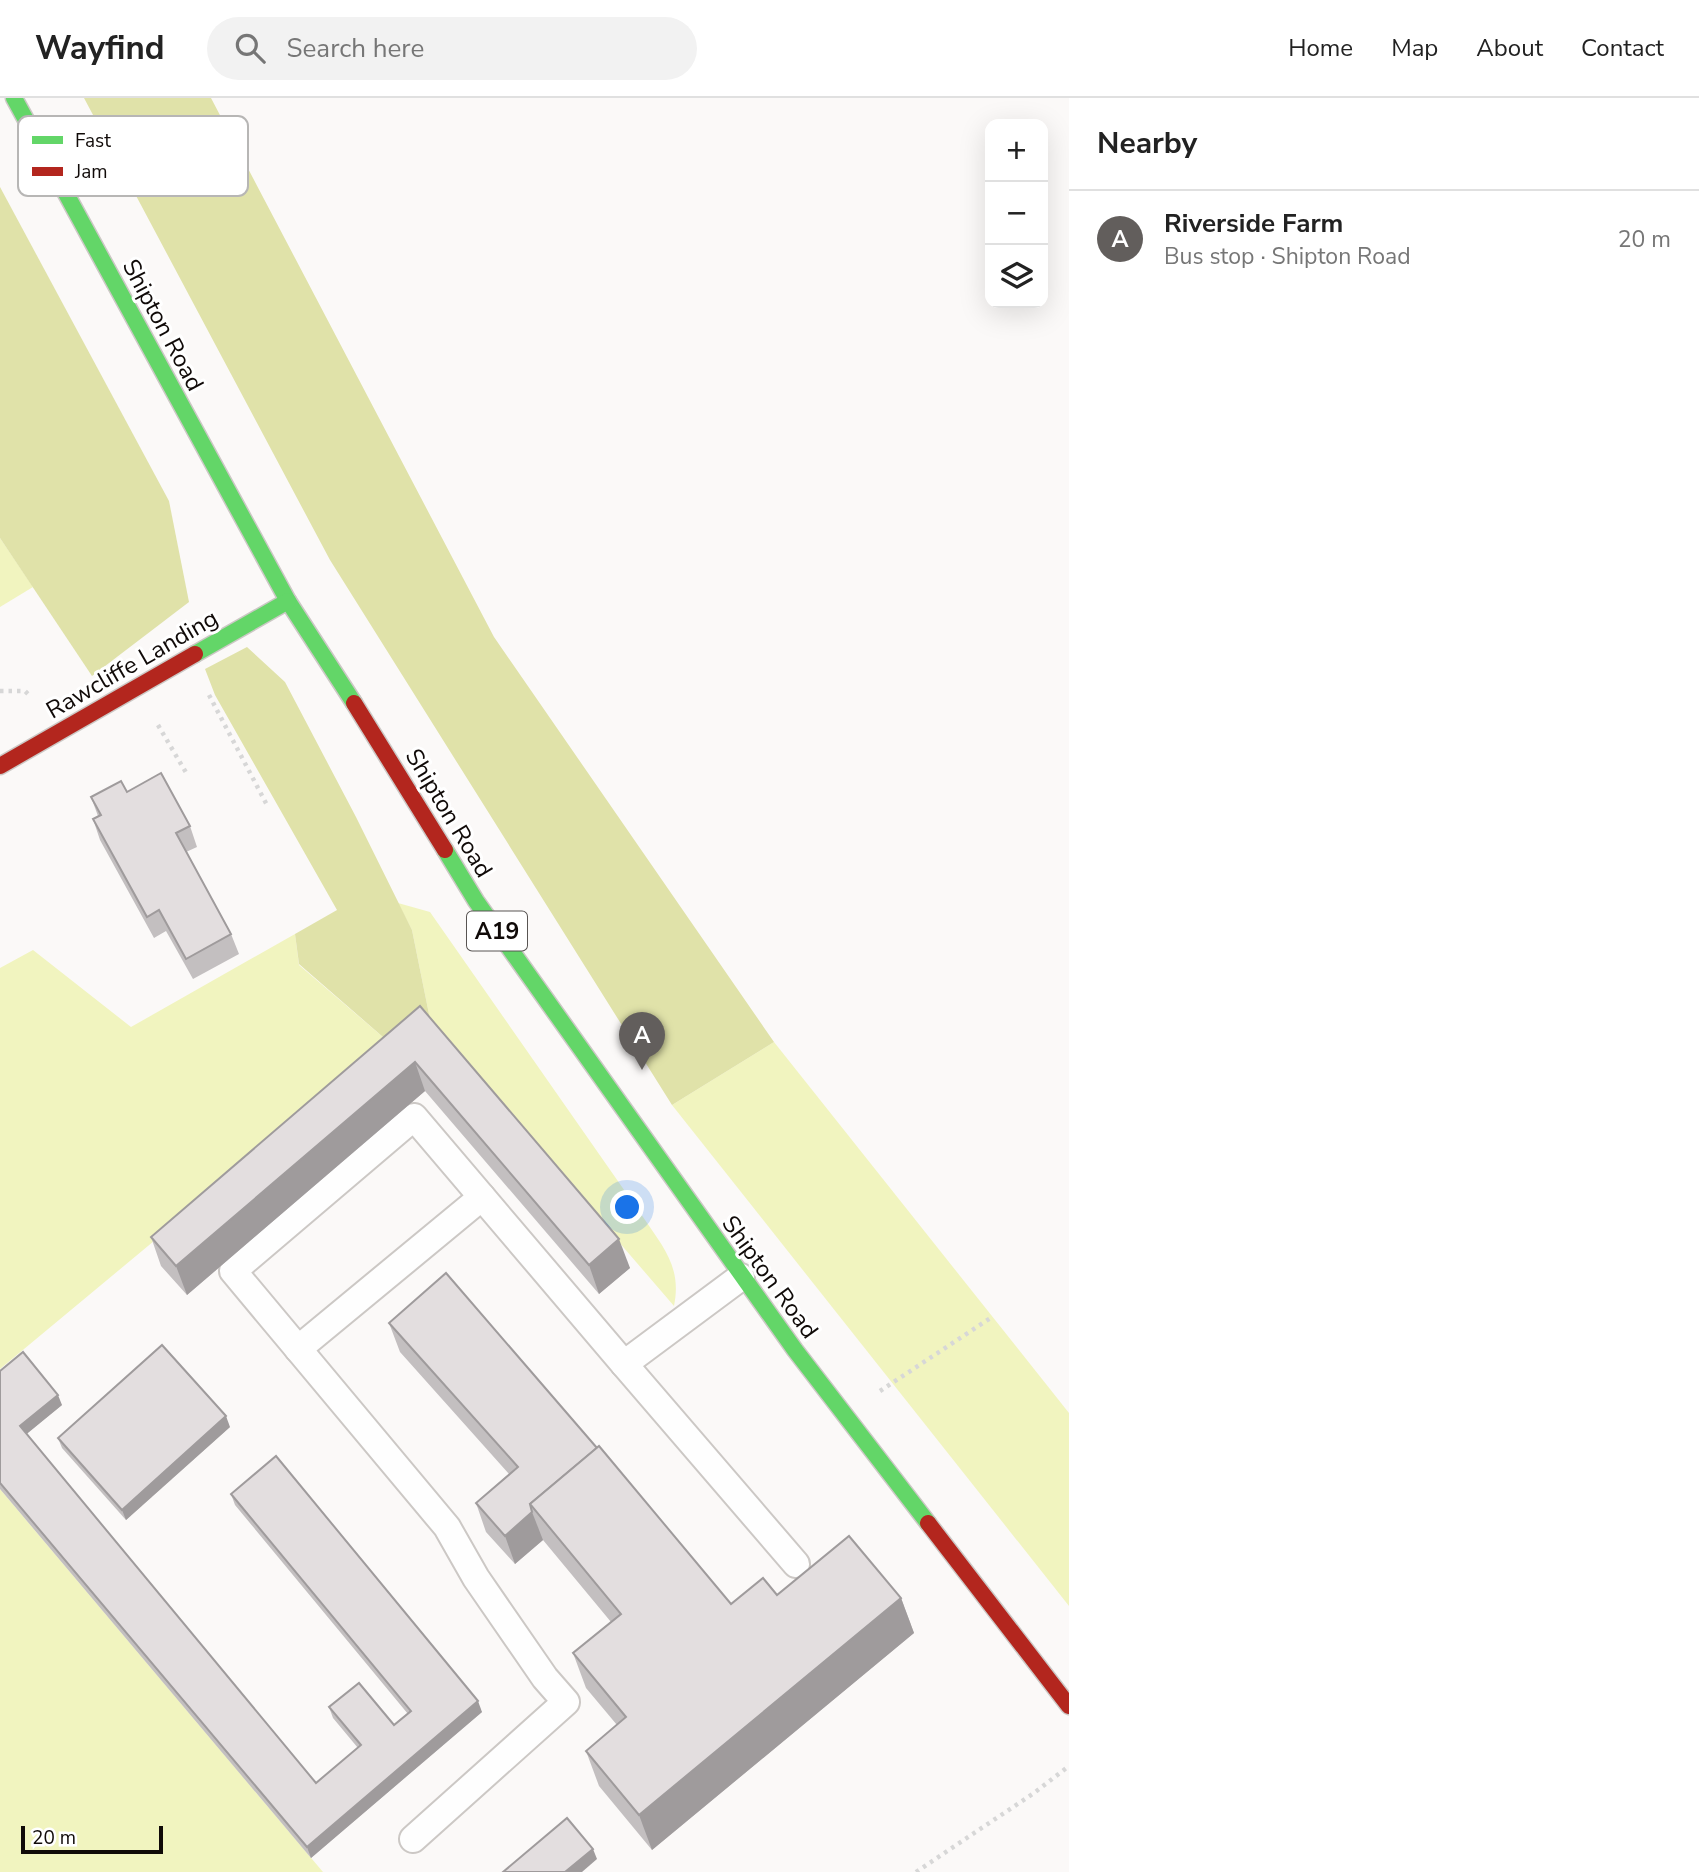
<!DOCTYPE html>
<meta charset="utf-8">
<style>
body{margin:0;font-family:"Nunito Sans",sans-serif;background:#f2f2f2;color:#222}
.controls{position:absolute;right:21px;top:21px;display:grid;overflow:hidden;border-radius:14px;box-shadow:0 7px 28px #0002}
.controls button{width:63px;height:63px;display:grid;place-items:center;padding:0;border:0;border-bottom:2px solid #e0e0e0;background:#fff;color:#222;font:35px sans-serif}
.scale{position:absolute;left:21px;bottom:18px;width:142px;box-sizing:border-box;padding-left:7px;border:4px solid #100a08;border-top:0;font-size:19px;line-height:24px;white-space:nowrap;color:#100a08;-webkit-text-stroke:5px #fff;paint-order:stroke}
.you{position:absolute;left:628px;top:1110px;width:24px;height:24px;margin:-18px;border:5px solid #fff;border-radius:50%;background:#1a73e8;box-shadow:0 0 0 10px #1a73e833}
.badge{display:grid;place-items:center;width:46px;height:46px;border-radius:50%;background:#625e5c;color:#fff;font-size:23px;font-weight:700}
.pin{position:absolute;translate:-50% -58px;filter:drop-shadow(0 2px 4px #0008)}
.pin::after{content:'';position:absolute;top:37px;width:24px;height:21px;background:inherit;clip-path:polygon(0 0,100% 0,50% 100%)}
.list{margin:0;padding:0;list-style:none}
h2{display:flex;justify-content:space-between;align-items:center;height:91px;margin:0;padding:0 28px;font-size:30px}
h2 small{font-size:23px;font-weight:400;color:#767676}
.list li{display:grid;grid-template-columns:46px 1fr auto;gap:21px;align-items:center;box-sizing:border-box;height:98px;padding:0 28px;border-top:2px solid #e0e0e0}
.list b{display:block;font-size:26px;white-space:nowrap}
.list p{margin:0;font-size:23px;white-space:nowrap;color:#767676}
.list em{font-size:23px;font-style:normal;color:#767676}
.icon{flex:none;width:38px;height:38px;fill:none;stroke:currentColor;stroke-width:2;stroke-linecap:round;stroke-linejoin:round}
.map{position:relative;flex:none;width:1069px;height:1774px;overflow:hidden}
header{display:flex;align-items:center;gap:42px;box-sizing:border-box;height:98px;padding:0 35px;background:#fff;border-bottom:2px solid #e0e0e0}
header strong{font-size:33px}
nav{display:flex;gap:38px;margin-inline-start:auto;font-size:24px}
.search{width:490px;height:63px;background:#f2f2f2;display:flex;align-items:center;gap:18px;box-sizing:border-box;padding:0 24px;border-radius:38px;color:#767676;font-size:26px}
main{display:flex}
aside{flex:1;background:#fff}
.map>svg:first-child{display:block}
.green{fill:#f1f4bf}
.forest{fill:#e0e2a9}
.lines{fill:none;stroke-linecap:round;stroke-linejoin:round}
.lane-casing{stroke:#ccc8c5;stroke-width:30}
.fast-casing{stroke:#ccc8c5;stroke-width:19}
.jam-casing{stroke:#ccc8c5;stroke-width:19}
.path{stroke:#d7d7d7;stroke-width:4.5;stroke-dasharray:3.5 5;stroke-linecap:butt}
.lane{stroke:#fefefe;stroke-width:26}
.fast{stroke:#63d668;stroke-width:16}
.jam{stroke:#b3261e;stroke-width:16}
.wall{fill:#c3bfc0}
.shaded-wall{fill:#9f9b9c}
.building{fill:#e3dedf;stroke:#9f9b9c;stroke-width:2}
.labels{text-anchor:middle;stroke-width:6;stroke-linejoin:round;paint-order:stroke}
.shield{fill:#fff;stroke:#585452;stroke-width:2}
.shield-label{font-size:23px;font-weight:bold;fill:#100a08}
.street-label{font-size:24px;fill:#100a08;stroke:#fff}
.key{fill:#fff;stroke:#b7b6b5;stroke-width:2}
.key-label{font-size:19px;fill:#100a08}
</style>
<header>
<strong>Wayfind</strong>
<div class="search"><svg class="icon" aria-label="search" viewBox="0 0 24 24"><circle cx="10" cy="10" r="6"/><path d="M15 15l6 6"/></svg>Search here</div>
<nav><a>Home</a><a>Map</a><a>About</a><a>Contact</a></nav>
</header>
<main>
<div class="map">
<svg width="1069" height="1774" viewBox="0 0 1069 1774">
<rect width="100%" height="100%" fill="#fbf9f8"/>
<!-- green -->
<g class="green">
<path d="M 0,440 L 33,489 L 0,509 Z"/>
<path d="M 398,805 L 430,814 L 643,1119 C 663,1149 682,1169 674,1208 L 431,926 L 412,832 Z"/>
<path d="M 295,836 L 299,867 L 391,946 L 0,1271 L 0,870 L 33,852 L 131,929 Z"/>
<path d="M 774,944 L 1069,1315 L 1069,1508 L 672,1007 Z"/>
<path d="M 0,1391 L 323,1774 L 0,1774 Z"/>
</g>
<!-- forest -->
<g class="forest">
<path d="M 84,0 L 211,0 L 494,539 L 774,944 L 672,1007 L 330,462 Z"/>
<path d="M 0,89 L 169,403 L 189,504 L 92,578 L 0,440 Z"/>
<path d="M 247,549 L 285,584 L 356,719 L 412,832 L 431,926 L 391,946 L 299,866 L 295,836 L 337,812 L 215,597 L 205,571 Z"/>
</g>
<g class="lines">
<defs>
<g id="lane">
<path d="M 741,1179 L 624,1266 L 796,1466"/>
<path d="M 298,1251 L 482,1099"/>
<path d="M 413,1741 L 566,1604 L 545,1580 L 476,1480 L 447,1429 L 233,1173 L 414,1019 L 624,1266"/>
</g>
<g id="fast">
<path d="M 14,0 L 288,503 L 354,605"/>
<path d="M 195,556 L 288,503"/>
<path d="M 445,752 L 476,803 L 795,1252 L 928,1425"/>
</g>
<g id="jam">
<path d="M 354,605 L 445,752"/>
<path d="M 0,668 L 195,556"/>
<path d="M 928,1425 L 1069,1608"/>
</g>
</defs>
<!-- lane casing -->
<use href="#lane" class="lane-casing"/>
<!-- fast casing -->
<use href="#fast" class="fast-casing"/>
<!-- jam casing -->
<use href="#jam" class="jam-casing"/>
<!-- path -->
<g class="path">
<path d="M 0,593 L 25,593 L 31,599"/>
<path d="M 209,597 L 268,709"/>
<path d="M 158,627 L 188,678"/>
<path d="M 880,1293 L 992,1219"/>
<path d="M 916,1774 L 1034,1695 L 1069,1668"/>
</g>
<!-- lane -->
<use href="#lane" class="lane"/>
<!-- fast -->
<use href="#fast" class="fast"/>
<!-- jam -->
<use href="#jam" class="jam"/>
</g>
<!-- wall -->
<g class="wall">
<path d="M 127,694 L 190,728 L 197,749 L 186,754 L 231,836 L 239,856 L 193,881 L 166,833 L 154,840 L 100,742 L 93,721 L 98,718 L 91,699 Z"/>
<path d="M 420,908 L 630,1170 L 599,1196 L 425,993 L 187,1197 L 161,1168 L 151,1139 Z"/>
<path d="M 389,1225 L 731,1506 L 777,1497 L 901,1500 L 914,1535 L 652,1752 L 599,1688 L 586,1653 L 617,1627 L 586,1590 L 573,1555 L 611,1524 L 543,1442 L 515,1466 L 486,1434 L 476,1405 L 509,1376 L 400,1254 Z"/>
<path d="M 0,1273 L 62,1307 L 26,1336 L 316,1685 L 358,1650 L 333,1620 L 329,1609 L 394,1627 L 408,1616 L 235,1407 L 231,1396 L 482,1614 L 311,1760 L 0,1391 Z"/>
<path d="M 230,1329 L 126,1422 L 62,1350 L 58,1340 Z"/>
</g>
<!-- shaded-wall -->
<g class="shaded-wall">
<path d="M 415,964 L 425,993 L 187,1197 L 176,1168 Z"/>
<path d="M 619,1141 L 630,1170 L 599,1196 L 589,1167 Z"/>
<path d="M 58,1297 L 62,1307 L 23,1339 L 20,1328 Z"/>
<path d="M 226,1318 L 230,1329 L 126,1422 L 122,1412 Z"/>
<path d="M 532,1414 L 543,1442 L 515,1466 L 505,1438 Z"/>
<path d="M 901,1500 L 914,1535 L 652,1752 L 639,1717 Z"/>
<path d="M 478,1603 L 482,1614 L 311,1760 L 307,1749 Z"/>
<path d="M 593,1751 L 597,1761 L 582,1774 L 565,1774 Z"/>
</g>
<!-- building -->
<g class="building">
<path d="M 161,675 L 190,728 L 176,735 L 231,836 L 186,861 L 159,812 L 147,819 L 93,721 L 101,717 L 91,699 L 121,683 L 127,694 Z"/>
<path d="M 420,908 L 619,1141 L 589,1167 L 415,964 L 176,1168 L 151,1139 Z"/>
<path d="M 446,1175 L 597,1350 L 530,1406 L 532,1414 L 505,1438 L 476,1405 L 518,1369 L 389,1225 Z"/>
<path d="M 162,1247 L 226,1318 L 122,1412 L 58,1340 Z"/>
<path d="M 23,1254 L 58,1297 L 20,1328 L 316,1685 L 361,1647 L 329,1609 L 359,1585 L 394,1627 L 411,1613 L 231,1396 L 276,1358 L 478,1603 L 307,1749 L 0,1385 L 0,1273 Z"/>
<path d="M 599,1348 L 731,1506 L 763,1480 L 777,1497 L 849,1438 L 901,1500 L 639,1717 L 586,1653 L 626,1619 L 573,1555 L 621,1516 L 530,1406 Z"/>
<path d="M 567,1720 L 593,1751 L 565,1774 L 503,1774 Z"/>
</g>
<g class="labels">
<!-- shield labels -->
<rect class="shield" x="467" y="813.5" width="60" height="39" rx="5"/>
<g class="shield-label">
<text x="497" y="841">A19</text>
</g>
<!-- street labels -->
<g class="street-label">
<text transform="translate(163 227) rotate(62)" y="8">Shipton Road</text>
<text transform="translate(132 566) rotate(-30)" y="8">Rawcliffe Landing</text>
<text transform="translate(449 715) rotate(59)" y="8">Shipton Road</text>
<text transform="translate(770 1179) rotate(54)" y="8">Shipton Road</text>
</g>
</g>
<!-- legend -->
<rect x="18" y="18" width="230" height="80" rx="10" class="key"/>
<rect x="32" y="38" width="31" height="8" fill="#63d668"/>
<rect x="32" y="69" width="31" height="9" fill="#b3261e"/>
<g class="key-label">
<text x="75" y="49">Fast</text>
<text x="75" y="80">Jam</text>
</g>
</svg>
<div class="controls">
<button>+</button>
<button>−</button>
<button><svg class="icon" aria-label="layers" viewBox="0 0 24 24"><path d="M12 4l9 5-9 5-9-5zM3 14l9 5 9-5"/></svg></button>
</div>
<div class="scale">20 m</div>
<div class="you"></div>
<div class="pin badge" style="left:642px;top:972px">A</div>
</div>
<aside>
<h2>Nearby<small></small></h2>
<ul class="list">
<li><span class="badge">A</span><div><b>Riverside Farm</b><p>Bus stop · Shipton Road</p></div><em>20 m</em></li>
</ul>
</aside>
</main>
